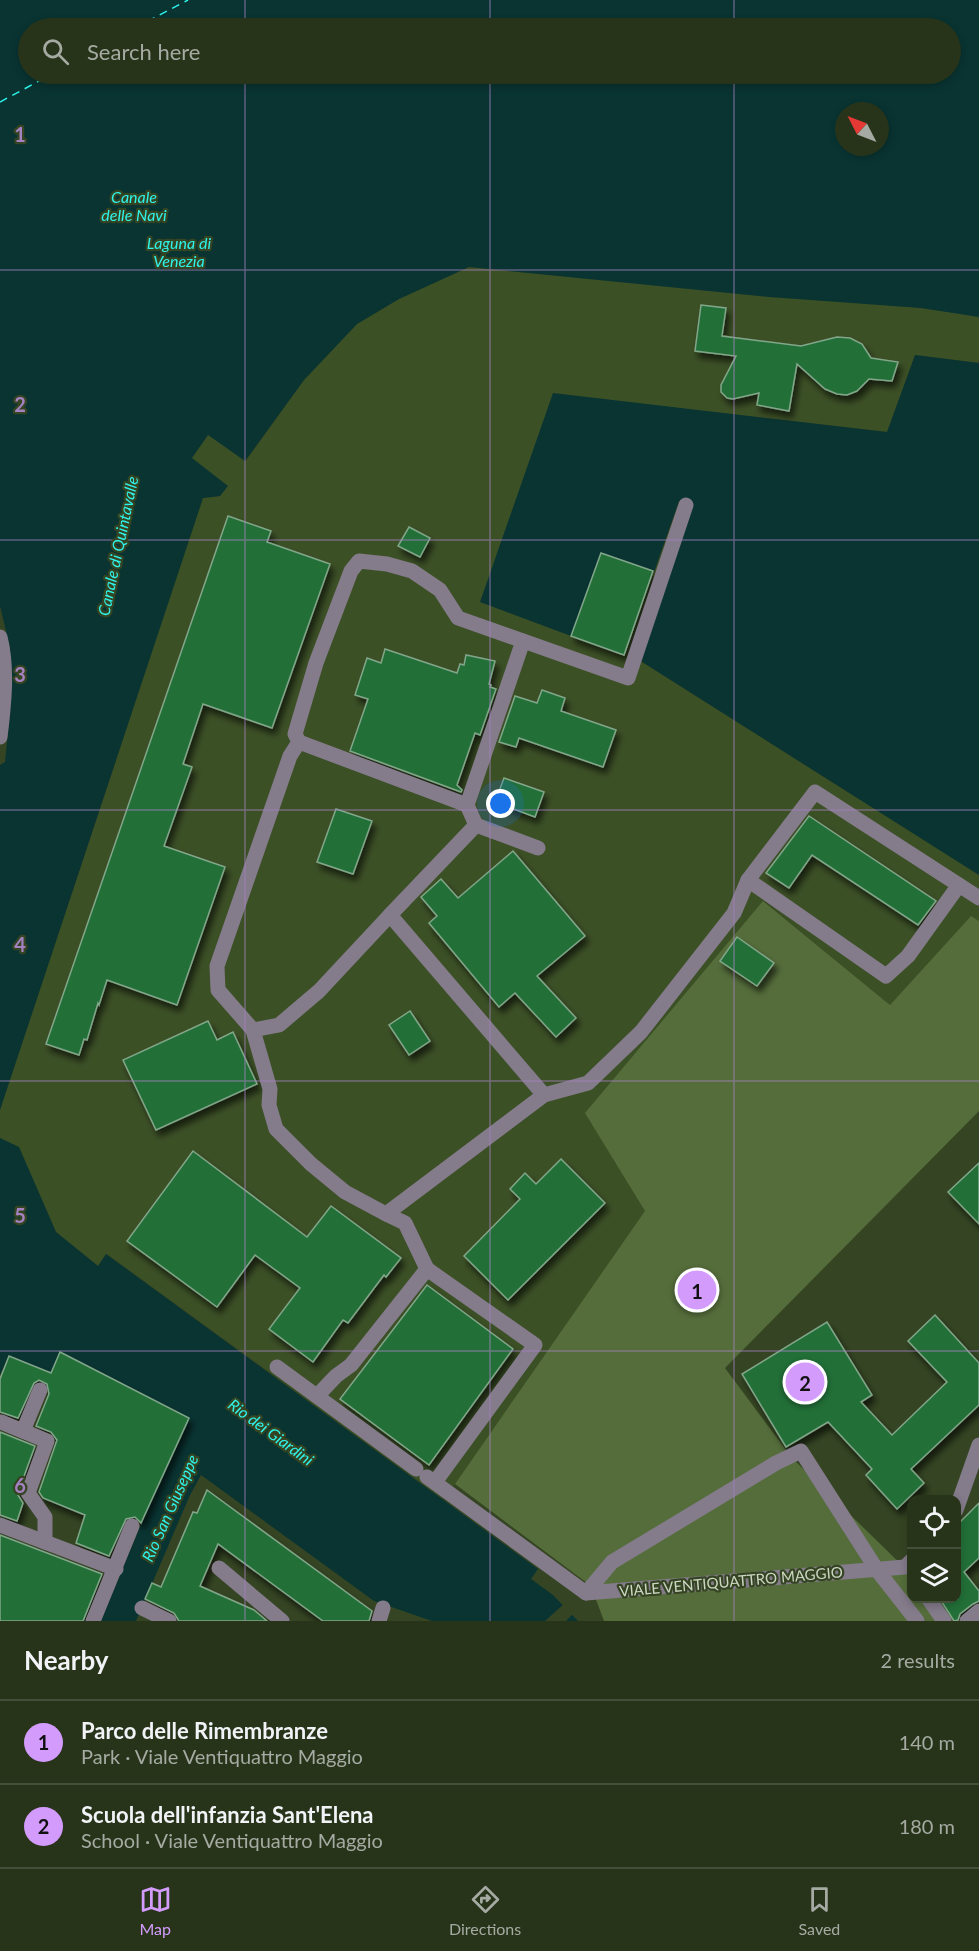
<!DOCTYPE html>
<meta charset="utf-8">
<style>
body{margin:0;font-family:Lato,sans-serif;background:#343f27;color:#f1f3f6}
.controls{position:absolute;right:18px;bottom:18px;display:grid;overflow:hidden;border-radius:12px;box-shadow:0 3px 9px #0003}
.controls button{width:54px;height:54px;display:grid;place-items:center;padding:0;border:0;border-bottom:2px solid #444f39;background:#28341a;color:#f1f3f6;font:30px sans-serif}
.compass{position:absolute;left:835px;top:102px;width:54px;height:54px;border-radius:50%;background:#28341a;box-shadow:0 3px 9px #0003;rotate:312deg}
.you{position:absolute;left:501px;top:804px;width:21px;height:21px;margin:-15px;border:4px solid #fff;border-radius:50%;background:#1a73e8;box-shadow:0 0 0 9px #1a73e833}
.badge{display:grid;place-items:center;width:39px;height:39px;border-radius:50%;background:#d39cfc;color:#111;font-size:20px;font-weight:700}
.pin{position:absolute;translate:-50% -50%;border:3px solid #fff;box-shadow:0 2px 6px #0006}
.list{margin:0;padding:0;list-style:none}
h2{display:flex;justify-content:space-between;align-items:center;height:78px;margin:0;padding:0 24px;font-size:26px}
h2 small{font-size:20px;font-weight:400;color:#a5aaa2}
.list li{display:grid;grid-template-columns:39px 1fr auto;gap:18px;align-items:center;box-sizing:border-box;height:84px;padding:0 24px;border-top:2px solid #444f39}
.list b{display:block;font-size:22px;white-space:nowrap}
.list p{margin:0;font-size:20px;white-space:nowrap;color:#a5aaa2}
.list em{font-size:20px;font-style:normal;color:#a5aaa2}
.icon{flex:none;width:33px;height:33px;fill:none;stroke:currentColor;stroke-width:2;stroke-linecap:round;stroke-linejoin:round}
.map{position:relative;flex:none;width:979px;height:1621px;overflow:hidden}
.search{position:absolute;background:#28341a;box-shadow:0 3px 9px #0003;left:18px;right:18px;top:18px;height:66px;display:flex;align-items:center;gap:15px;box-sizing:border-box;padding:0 21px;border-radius:33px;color:#a5aaa2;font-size:22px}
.sheet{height:246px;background:#28341a}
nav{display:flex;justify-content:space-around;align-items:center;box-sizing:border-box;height:84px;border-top:2px solid #444f39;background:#28341a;font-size:16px;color:#a5aaa2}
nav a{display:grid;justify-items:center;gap:3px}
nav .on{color:#d39cfc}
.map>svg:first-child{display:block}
.built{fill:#3c5026}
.green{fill:#556d3b}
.water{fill:#093432;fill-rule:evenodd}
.pier{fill:#354523}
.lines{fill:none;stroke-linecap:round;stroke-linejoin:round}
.ferry{stroke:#2df3ea;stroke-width:1.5;stroke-dasharray:8 6;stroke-linecap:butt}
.building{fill:#217039;stroke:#82a689;stroke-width:1.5;filter:url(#shadow)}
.minor{stroke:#847b8b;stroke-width:15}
.grid{fill:none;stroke:#a481c0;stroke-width:1.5;stroke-opacity:0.55}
.labels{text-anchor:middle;stroke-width:4.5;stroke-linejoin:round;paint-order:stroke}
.street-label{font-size:15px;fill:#ccd6c2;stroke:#354523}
.water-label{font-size:16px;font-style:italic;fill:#2df3ea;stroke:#354523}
.grid-label{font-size:20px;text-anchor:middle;font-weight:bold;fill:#a481c0;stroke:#354523;stroke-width:4.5;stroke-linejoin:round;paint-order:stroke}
</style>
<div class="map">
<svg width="979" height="1621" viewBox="0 0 979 1621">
<defs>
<filter id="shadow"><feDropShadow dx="3.5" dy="6" stdDeviation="3" flood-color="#0009"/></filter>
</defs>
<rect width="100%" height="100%" fill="#354523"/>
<!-- built -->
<path class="built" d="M 469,267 L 921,308 L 979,316 L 979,363 L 915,355 L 888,432 L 552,394 L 601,553 L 654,572 L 680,501 L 693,502 L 639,660 L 979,875 L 979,921 L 971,916 L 890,1005 L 764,901 L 646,1211 L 455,1484 L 442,1498 L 107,1254 L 98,1266 L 56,1232 L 19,1148 L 0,1138 L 0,1110 L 203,498 L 220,496 L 191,458 L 208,434 L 246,461 L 304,380 L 357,324 L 399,299 Z"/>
<!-- green -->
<path class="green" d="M 763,901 L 890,1005 L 971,916 L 979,921 L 979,1111 L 725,1368 L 792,1458 L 911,1574 L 912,1598 L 937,1599 L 960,1621 L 604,1621 L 591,1586 L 455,1484 L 645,1211 L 585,1113 Z"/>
<!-- water -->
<g class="water">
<path d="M 0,0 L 979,0 L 979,317 L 921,308 L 769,297 L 469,267 L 399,299 L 357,324 L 304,380 L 245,461 L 208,435 L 192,458 L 228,486 L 220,496 L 203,498 L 0,1110 L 0,765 L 5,762 L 10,712 L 10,648 L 0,606 ZM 28,28 L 950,28 L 950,74 L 28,74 ZM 844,111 L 880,111 L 880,147 L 844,147 Z"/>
<path d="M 915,355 L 979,363 L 979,875 L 639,660 L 692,502 L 679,501 L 654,572 L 601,553 L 571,636 L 480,602 L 553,393 L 887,432 Z"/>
<path d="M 0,1138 L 19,1147 L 56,1232 L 98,1266 L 106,1254 L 538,1569 L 531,1579 L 553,1595 L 578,1621 L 432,1621 L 374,1601 L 201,1475 L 190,1495 L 136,1621 L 101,1621 L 139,1529 L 189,1418 L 61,1352 L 51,1373 L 9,1356 L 0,1375 Z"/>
</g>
<!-- pier -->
<path class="pier" d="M 565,1603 L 574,1613 L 566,1621 L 545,1621 Z"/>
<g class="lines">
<!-- ferry -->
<g class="ferry">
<path d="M 135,28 L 188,0"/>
<path d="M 0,102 L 52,74"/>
</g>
</g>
<!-- building -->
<g class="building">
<path d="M 701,305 L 726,308 L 722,336 L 801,346 L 837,337 L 850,338 L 862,344 L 871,358 L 898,362 L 892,381 L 869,379 L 857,391 L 847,395 L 837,394 L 825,389 L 797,364 L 789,411 L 757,405 L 759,393 L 733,399 L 727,398 L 721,392 L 721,385 L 736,356 L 695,351 Z"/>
<path d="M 228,516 L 271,531 L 267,542 L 330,564 L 272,728 L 203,704 L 183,764 L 192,767 L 164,846 L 225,867 L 177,1005 L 107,980 L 99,1005 L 98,1003 L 87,1040 L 84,1039 L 79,1055 L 46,1044 Z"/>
<path d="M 409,527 L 430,538 L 420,557 L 398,546 Z"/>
<path d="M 601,553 L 653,571 L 624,655 L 571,636 Z"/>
<path d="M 385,649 L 457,673 L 460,664 L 464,665 L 466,655 L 495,661 L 489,684 L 491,685 L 490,687 L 496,689 L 480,735 L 475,733 L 457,785 L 462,790 L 461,792 L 350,751 L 368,699 L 355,695 L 367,658 L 381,663 Z"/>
<path d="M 542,690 L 565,698 L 561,711 L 616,730 L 603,767 L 519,738 L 516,747 L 499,742 L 515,696 L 537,703 Z"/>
<path d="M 504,778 L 544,792 L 535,817 L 495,802 Z"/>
<path d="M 336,809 L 372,821 L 353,874 L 317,862 Z"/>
<path d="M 809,816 L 936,901 L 918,925 L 812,855 L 789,888 L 766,873 Z"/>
<path d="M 513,851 L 585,936 L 537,976 L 576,1018 L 556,1037 L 515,993 L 499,1007 L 429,923 L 437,916 L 421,897 L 441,879 L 458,898 Z"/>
<path d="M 737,937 L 774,963 L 757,986 L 720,961 Z"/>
<path d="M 410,1011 L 430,1041 L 409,1055 L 389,1025 Z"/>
<path d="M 208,1021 L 217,1040 L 233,1032 L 257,1084 L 156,1130 L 123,1060 Z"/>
<path d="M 193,1151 L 307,1237 L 331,1206 L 401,1258 L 386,1277 L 384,1275 L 348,1323 L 343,1320 L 313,1362 L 269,1329 L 300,1288 L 255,1255 L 217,1307 L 127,1241 Z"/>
<path d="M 561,1159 L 605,1203 L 508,1300 L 464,1256 L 520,1199 L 510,1189 L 525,1173 L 536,1184 Z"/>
<path d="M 979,1163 L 979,1224 L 948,1192 Z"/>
<path d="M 427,1285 L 513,1349 L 429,1465 L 340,1399 Z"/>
<path d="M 935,1315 L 979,1363 L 979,1405 L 911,1469 L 924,1483 L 897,1509 L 866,1475 L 872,1469 L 828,1422 L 786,1447 L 742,1374 L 827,1322 L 872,1395 L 861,1402 L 892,1435 L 947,1382 L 908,1341 Z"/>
<path d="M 60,1352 L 189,1418 L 141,1523 L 135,1517 L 126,1519 L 109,1556 L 76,1543 L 85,1515 L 43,1498 L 39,1492 L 57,1440 L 51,1432 L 36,1426 L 49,1394 L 47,1384 L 39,1380 L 34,1383 L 18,1418 L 0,1412 L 0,1379 L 9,1356 L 51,1373 Z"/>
<path d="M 0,1432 L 35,1446 L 19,1490 L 18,1495 L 23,1503 L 17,1521 L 0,1515 Z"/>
<path d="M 207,1490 L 372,1611 L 369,1621 L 323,1621 L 218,1544 L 200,1586 L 254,1610 L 267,1621 L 179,1621 L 174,1613 L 145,1599 L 152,1583 L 161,1587 L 193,1512 L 197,1513 Z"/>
<path d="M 979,1503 L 979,1558 L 964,1572 L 979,1591 L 979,1601 L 973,1604 L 960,1614 L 958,1620 L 954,1621 L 940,1599 L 957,1599 L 957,1525 Z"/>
<path d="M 0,1535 L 102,1574 L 83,1621 L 0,1621 Z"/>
</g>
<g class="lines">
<!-- minor -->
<g class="minor">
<path d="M 686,505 L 628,678 L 458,618 L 440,590 L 412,571 L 387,564 L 359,561 L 351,571 L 316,663 L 295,734 L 299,742 L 290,756 L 217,966 L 218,990 L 253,1030 L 270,1089 L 269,1105 L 276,1129 L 311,1164 L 345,1192 L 386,1214 L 544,1095 L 588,1083 L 641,1032 L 734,913 L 748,880 L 815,792 L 979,898"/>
<path d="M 0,637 C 8,668 4,705 0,737"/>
<path d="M 523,641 L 467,805 L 476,825 L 390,915 L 544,1095"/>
<path d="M 299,742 L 467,805"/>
<path d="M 476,825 L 538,848"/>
<path d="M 748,880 L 886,976 L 908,956 L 959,885"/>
<path d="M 253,1030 L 279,1025 L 319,991 L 390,915"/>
<path d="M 427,1269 L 535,1345 L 435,1482"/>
<path d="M 277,1367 L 416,1469"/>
<path d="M 317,1396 L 336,1376 L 351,1365 L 427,1269 L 405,1223 L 386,1214"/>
<path d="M 1,1422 L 47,1441 L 28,1493 L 45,1517 L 45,1542"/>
<path d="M 23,1431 L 40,1390"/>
<path d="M 427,1477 L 586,1593 L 905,1567 L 912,1560"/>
<path d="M 956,1510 L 979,1445"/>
<path d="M 0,1525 L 116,1569"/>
<path d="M 219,1568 L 282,1621"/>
<path d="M 586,1593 L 612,1562 L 776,1463 L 801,1451 L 877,1570 L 917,1621"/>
<path d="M 928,1598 L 944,1621"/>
<path d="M 142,1608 L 169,1621"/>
<path d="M 93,1621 L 132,1526"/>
<path d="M 379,1621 L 383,1608"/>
<path d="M 967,1621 L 979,1611"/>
</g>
</g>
<!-- grid -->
<path class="grid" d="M 245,0 L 245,28M 490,0 L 490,28M 734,0 L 734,28M 245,74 L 245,1621M 490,74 L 490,1621M 734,74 L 734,1621M 0,270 L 979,270M 0,540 L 979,540M 0,810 L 979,810M 0,1081 L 979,1081M 0,1351 L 979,1351"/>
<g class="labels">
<!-- street labels -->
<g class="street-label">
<text transform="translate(731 1582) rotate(-5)" y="5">VIALE VENTIQUATTRO MAGGIO</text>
</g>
<!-- water labels -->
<g class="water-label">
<text x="134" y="203">Canale<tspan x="134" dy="18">delle Navi</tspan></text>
<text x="179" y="249">Laguna di<tspan x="179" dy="18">Venezia</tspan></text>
<text transform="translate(118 546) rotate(-78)" y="6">Canale di Quintavalle</text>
<text transform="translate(271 1432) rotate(36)" y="6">Rio dei Giardini</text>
<text transform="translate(170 1508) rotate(-66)" y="6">Rio San Giuseppe</text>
</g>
</g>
<g class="grid-label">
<text x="20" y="142">1</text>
<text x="20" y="412">2</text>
<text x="20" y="682">3</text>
<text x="20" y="952">4</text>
<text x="20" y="1223">5</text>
<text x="20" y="1493">6</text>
</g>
</svg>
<div class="controls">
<button><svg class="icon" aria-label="locate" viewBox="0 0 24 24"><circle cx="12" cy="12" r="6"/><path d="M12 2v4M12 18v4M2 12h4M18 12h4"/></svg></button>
<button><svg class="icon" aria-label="layers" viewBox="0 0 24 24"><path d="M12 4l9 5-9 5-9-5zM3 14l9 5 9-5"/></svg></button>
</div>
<svg class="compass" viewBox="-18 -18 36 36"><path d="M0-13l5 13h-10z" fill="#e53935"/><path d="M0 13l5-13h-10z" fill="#a5aaa2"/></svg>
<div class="you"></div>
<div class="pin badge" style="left:697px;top:1290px">1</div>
<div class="pin badge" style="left:805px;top:1382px">2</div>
<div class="search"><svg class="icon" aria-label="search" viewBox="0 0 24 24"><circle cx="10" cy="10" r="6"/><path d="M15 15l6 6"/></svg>Search here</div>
</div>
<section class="sheet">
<h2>Nearby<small>2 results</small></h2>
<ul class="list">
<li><span class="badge">1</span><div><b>Parco delle Rimembranze</b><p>Park · Viale Ventiquattro Maggio</p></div><em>140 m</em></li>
<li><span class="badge">2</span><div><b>Scuola dell'infanzia Sant'Elena</b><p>School · Viale Ventiquattro Maggio</p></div><em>180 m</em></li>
</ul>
</section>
<nav>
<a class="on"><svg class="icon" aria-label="map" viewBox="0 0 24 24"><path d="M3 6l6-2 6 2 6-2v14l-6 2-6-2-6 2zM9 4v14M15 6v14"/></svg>Map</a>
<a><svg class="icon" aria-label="directions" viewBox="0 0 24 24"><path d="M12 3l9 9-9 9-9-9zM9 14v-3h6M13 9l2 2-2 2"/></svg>Directions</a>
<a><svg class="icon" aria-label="saved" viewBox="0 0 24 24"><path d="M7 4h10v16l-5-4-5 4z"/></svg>Saved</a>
</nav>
